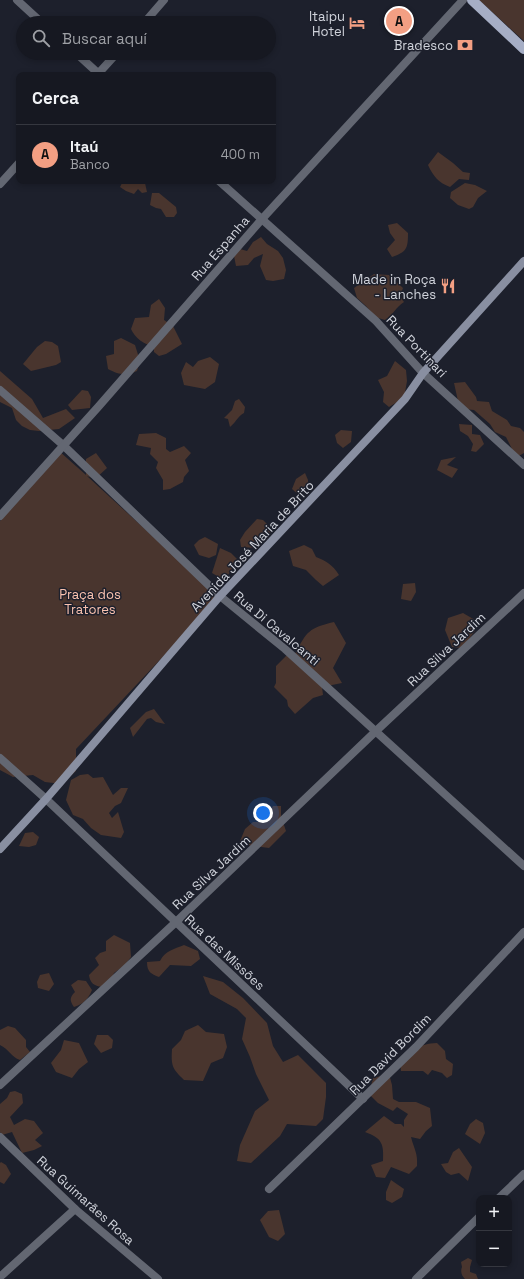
<!DOCTYPE html>
<html lang="es">
<meta charset="utf-8">
<style>
body{margin:0;font-family:"Space Grotesk",sans-serif;background:#23252e;color:#f1f3f6}
.controls{position:absolute;right:12px;bottom:12px;display:grid;overflow:hidden;border-radius:8px;box-shadow:0 2px 6px #0003}
.controls button{width:36px;height:36px;display:grid;place-items:center;padding:0;border:0;border-bottom:1px solid #35373f;background:#161821;color:#f1f3f6;font:20px sans-serif}
.you{position:absolute;left:263px;top:813px;width:14px;height:14px;margin:-10px;border:3px solid #fff;border-radius:50%;background:#1a73e8;box-shadow:0 0 0 6px #1a73e833}
.badge{display:grid;place-items:center;width:26px;height:26px;border-radius:50%;background:#f39f83;color:#111;font-size:13px;font-weight:700}
.pin{position:absolute;translate:-50% -50%;border:2px solid #fff;box-shadow:0 1px 4px #0006}
.list{margin:0;padding:0;list-style:none}
h2{display:flex;justify-content:space-between;align-items:center;height:52px;margin:0;padding:0 16px;font-size:17px}
h2 small{font-size:13px;font-weight:400;color:#9ea0a5}
.list li{display:grid;grid-template-columns:26px 1fr auto;gap:12px;align-items:center;box-sizing:border-box;height:60px;padding:0 16px;border-top:1px solid #35373f}
.list b{display:block;font-size:15px;white-space:nowrap}
.list p{margin:0;font-size:13px;white-space:nowrap;color:#9ea0a5}
.list em{font-size:13px;font-style:normal;color:#9ea0a5}
.icon{flex:none;width:22px;height:22px;fill:none;stroke:currentColor;stroke-width:2;stroke-linecap:round;stroke-linejoin:round}
.map{position:relative;flex:none;width:524px;height:1279px;overflow:hidden}
.search{position:absolute;background:#161821;box-shadow:0 2px 6px #0003;left:16px;top:16px;width:260px;height:44px;display:flex;align-items:center;gap:10px;box-sizing:border-box;padding:0 14px;border-radius:22px;color:#9ea0a5;font-size:15px}
.panel{position:absolute;background:#161821;box-shadow:0 2px 6px #0003;left:16px;top:72px;width:260px;height:112px;border-radius:8px}
.map>svg:first-child{display:block}
.green{fill:#49352e}
.lines{fill:none;stroke-linecap:round;stroke-linejoin:round}
.minor{stroke:#636772;stroke-width:8}
.secondary{stroke:#898fa1;stroke-width:8}
.primary{stroke:#a6aec5;stroke-width:10}
.labels{text-anchor:middle;stroke-width:3;stroke-linejoin:round;paint-order:stroke}
.poi-label{font-size:13px;fill:#d0d3db;stroke:#1d202c;text-anchor:end}
.street-label{font-size:13px;fill:#d0d3db;stroke:#1d202c}
.park-label{font-size:13px;fill:#fac2af;stroke:#1d202c}
</style>
<div class="map">
<svg width="524" height="1279" viewBox="0 0 524 1279">
<rect width="100%" height="100%" fill="#1d202c"/>
<!-- green -->
<g class="green">
<path d="M 479,0 L 524,0 L 524,41 Z"/>
<path d="M 438,152 L 453,163 L 463,172 L 470,173 L 469,180 L 459,179 L 450,187 C 439,183 433,176 428,165 Z"/>
<path d="M 123,181 L 140,181 L 145,183 L 147,192 L 142,193 L 138,189 L 134,194 L 126,191 L 120,187 Z"/>
<path d="M 465,183 L 475,185 L 487,191 L 478,198 L 473,207 L 469,209 L 458,205 L 450,198 L 451,192 Z"/>
<path d="M 152,193 L 159,193 L 176,207 L 177,213 L 174,217 L 166,217 L 161,209 L 156,208 L 150,205 Z"/>
<path d="M 397,223 L 408,233 C 408,248 407,252 392,257 L 387,249 L 395,240 L 390,233 L 388,225 Z"/>
<path d="M 261,237 L 267,244 L 278,251 L 283,258 L 286,270 L 284,279 L 273,281 L 266,280 L 260,266 L 263,254 L 254,258 L 248,265 L 236,266 L 234,256 L 240,249 L 247,251 L 253,242 Z"/>
<path d="M 374,274 L 389,275 L 403,288 L 400,296 L 404,302 C 396,307 393,315 385,320 L 375,317 L 366,306 L 357,298 L 354,288 Z"/>
<path d="M 159,299 L 165,308 L 164,320 L 173,326 L 182,344 L 166,354 L 159,356 L 154,352 L 154,346 C 144,345 135,338 131,329 L 135,318 L 149,317 L 151,305 Z"/>
<path d="M 121,338 L 135,345 L 140,361 L 137,371 C 125,376 120,375 108,369 L 106,356 L 114,354 L 114,341 Z"/>
<path d="M 45,341 L 52,342 L 58,346 L 61,362 L 56,365 L 31,371 L 23,364 L 37,347 Z"/>
<path d="M 210,357 L 219,364 L 215,382 L 205,389 L 184,385 L 181,373 L 186,362 L 193,367 L 198,361 Z"/>
<path d="M 395,361 L 406,370 L 407,381 L 404,398 L 389,407 L 383,402 L 384,392 L 378,380 L 387,376 Z"/>
<path d="M 0,371 L 32,399 L 43,418 L 66,409 L 75,418 L 59,429 L 39,431 L 30,430 L 22,426 L 16,420 L 12,408 L 0,402 Z"/>
<path d="M 465,382 L 476,397 L 477,401 L 489,402 L 492,411 L 507,420 L 511,426 L 520,428 L 524,432 L 524,453 L 517,457 L 512,449 L 506,437 L 495,432 L 490,424 L 474,410 L 464,409 L 458,401 L 454,383 Z"/>
<path d="M 82,390 L 88,391 L 91,397 L 90,408 L 72,410 L 68,405 Z"/>
<path d="M 239,399 L 245,407 L 244,413 C 238,416 236,422 230,427 L 228,419 L 224,418 L 232,410 L 235,401 Z"/>
<path d="M 459,424 L 472,425 L 472,434 L 480,435 L 484,444 L 476,452 L 471,451 L 473,444 L 468,436 L 460,431 Z"/>
<path d="M 341,430 L 352,431 L 351,442 L 343,448 L 337,443 L 335,435 Z"/>
<path d="M 156,433 L 166,438 L 166,449 L 170,452 L 184,446 L 191,453 L 185,460 L 189,471 L 184,477 L 183,482 L 170,489 L 163,490 L 163,480 L 156,468 L 158,462 L 150,454 L 151,448 L 136,445 L 139,434 Z"/>
<path d="M 59,451 L 86,475 L 86,459 L 96,453 L 107,468 L 95,479 L 87,476 L 219,597 L 76,749 L 76,771 L 62,784 L 45,782 L 33,775 L 13,777 L 0,770 L 0,521 Z"/>
<path d="M 456,457 L 447,465 L 458,469 L 452,478 L 437,470 L 441,460 Z"/>
<path d="M 305,473 L 308,480 L 308,487 L 299,495 L 292,489 L 296,479 Z"/>
<path d="M 257,519 L 263,520 L 272,529 L 268,538 L 257,548 L 241,547 L 240,540 L 245,532 Z"/>
<path d="M 205,537 L 218,544 L 216,555 L 209,558 L 199,555 L 194,545 L 199,540 Z"/>
<path d="M 304,545 L 312,549 L 316,557 C 326,561 333,565 339,575 L 323,586 L 316,580 L 306,570 L 293,566 L 289,551 Z"/>
<path d="M 220,548 L 231,553 L 237,559 L 231,571 L 224,580 L 212,573 Z"/>
<path d="M 415,583 L 416,592 L 411,601 L 401,599 L 403,584 Z"/>
<path d="M 463,613 L 475,620 L 475,631 L 462,648 L 452,647 L 445,630 L 448,618 Z"/>
<path d="M 334,622 L 346,643 L 333,668 L 342,683 L 322,687 L 323,695 L 313,698 L 295,714 L 288,706 L 287,700 L 274,687 L 276,683 L 276,666 L 286,656 L 295,654 C 307,631 309,628 334,622 Z"/>
<path d="M 154,709 L 165,724 L 156,722 L 151,718 L 147,719 L 133,737 L 130,728 L 146,712 Z"/>
<path d="M 88,774 L 93,778 L 103,777 L 113,795 L 121,788 L 128,788 L 121,803 L 115,806 L 109,813 L 112,818 L 118,812 L 124,832 L 121,838 L 101,835 L 91,828 L 83,819 L 73,815 L 66,800 L 71,780 L 80,775 Z"/>
<path d="M 273,806 L 281,806 L 281,816 L 286,831 L 269,848 L 246,845 L 240,841 L 245,829 L 253,822 L 263,822 Z"/>
<path d="M 33,832 L 39,837 L 36,845 L 29,847 L 19,846 L 25,833 Z"/>
<path d="M 114,935 L 130,943 L 131,957 L 125,965 L 114,973 L 111,980 L 102,987 C 94,986 90,983 89,975 L 99,965 L 95,958 L 100,953 L 106,951 L 106,941 Z"/>
<path d="M 184,945 L 198,951 L 200,959 L 191,966 L 170,965 L 159,977 C 151,974 147,972 147,962 L 160,961 C 165,951 174,949 184,945 Z"/>
<path d="M 49,973 L 54,984 L 49,991 L 38,988 L 37,982 L 40,975 Z"/>
<path d="M 203,976 L 223,982 L 243,998 L 267,1023 L 273,1046 L 283,1062 L 298,1055 L 326,1083 L 326,1097 L 323,1119 L 316,1126 L 287,1124 L 280,1136 L 251,1163 L 237,1161 L 240,1145 L 255,1111 L 269,1100 L 256,1074 L 250,1057 L 242,1039 L 246,1018 L 237,1009 L 210,994 Z"/>
<path d="M 78,980 L 86,981 L 92,990 C 88,999 84,1004 74,1007 C 70,1001 69,998 75,992 L 71,985 Z"/>
<path d="M 198,1025 L 206,1032 L 224,1034 L 227,1047 L 223,1058 L 211,1063 L 203,1081 L 184,1080 C 172,1068 171,1066 172,1049 L 181,1040 L 185,1031 Z"/>
<path d="M 8,1026 L 15,1028 L 26,1040 L 26,1047 L 30,1052 L 20,1060 C 11,1057 10,1050 0,1045 L 0,1030 Z"/>
<path d="M 97,1035 L 108,1035 L 113,1040 L 112,1048 L 101,1053 L 94,1044 Z"/>
<path d="M 64,1040 L 79,1043 L 88,1062 L 79,1069 L 72,1078 L 56,1072 L 51,1063 L 61,1050 Z"/>
<path d="M 437,1043 L 445,1051 L 446,1059 L 453,1064 L 452,1075 L 447,1078 L 442,1073 L 432,1070 L 428,1075 L 423,1071 L 401,1071 L 400,1063 C 413,1050 418,1044 437,1043 Z"/>
<path d="M 389,1074 L 392,1085 L 393,1099 L 399,1102 L 416,1102 L 430,1108 L 432,1126 L 426,1131 L 420,1139 L 411,1137 C 414,1149 418,1153 417,1166 L 409,1174 L 391,1167 L 385,1178 L 376,1177 L 371,1165 L 383,1161 C 384,1144 382,1138 365,1132 L 384,1116 L 395,1124 L 401,1124 L 404,1127 L 404,1120 L 408,1114 L 397,1107 L 393,1111 L 378,1103 L 369,1094 L 373,1078 Z"/>
<path d="M 15,1091 L 22,1094 L 23,1103 L 10,1117 L 14,1125 L 25,1119 L 34,1121 L 43,1133 L 35,1140 L 42,1146 L 34,1150 L 22,1153 L 12,1132 L 2,1135 L 0,1132 L 0,1104 L 7,1098 L 10,1092 Z"/>
<path d="M 476,1119 L 483,1123 L 485,1133 L 480,1144 L 465,1134 L 470,1124 Z"/>
<path d="M 459,1148 L 472,1167 L 468,1181 L 459,1173 L 451,1175 L 446,1172 L 441,1164 L 448,1163 L 453,1152 Z"/>
<path d="M 1,1162 L 6,1165 L 11,1174 L 4,1184 L 0,1182 L 0,1163 Z"/>
<path d="M 391,1180 L 404,1189 L 402,1197 L 392,1203 L 386,1200 L 386,1192 Z"/>
<path d="M 279,1210 L 285,1234 L 278,1241 L 269,1237 L 260,1220 L 268,1211 Z"/>
<path d="M 468,1258 L 472,1260 L 470,1267 L 470,1272 L 476,1274 L 478,1279 L 465,1279 C 462,1276 460,1272 462,1267 L 461,1262 Z"/>
</g>
<g class="lines">
<!-- minor -->
<g class="minor">
<path d="M 17,0 L 42,23"/>
<path d="M 144,23 L 164,0"/>
<path d="M 76,53 L 100,75"/>
<path d="M 97,75 L 117,53"/>
<path d="M 219,181 L 376,321 L 423,373 L 524,465"/>
<path d="M 0,184 L 19,163"/>
<path d="M 0,390 L 63,445 L 220,596 L 285,649 L 524,866"/>
<path d="M 0,516 L 99,406 L 262,219 L 463,0"/>
<path d="M 0,758 L 46,799 L 363,1099"/>
<path d="M 0,1085 L 176,922 L 376,731 L 524,593"/>
<path d="M 0,1137 L 75,1209 L 158,1279"/>
<path d="M 269,1189 L 416,1047 L 524,932"/>
<path d="M 499,1198 L 524,1174"/>
<path d="M 0,1277 L 75,1209"/>
<path d="M 416,1279 L 479,1217"/>
</g>
<!-- secondary -->
<path class="secondary" d="M 0,849 L 46,799 L 220,596 L 405,399 L 423,373 L 524,261"/>
<!-- primary -->
<path class="primary" d="M 472,0 L 524,49"/>
</g>
<!-- icons -->
<defs>
<symbol id="hotel-bare" viewBox="-9 -9 18 18"><path d="M-6-4.5h1.5V1H6V5H4.5V3h-9V5H-6ZM-4 0a1.8 1.8 0 1 1 3.6 0ZM.5 0V-2.5h3Q6-2.5 6 0Z" fill="#f39f83" stroke="#1d202c" stroke-width="2.5" paint-order="stroke"/></symbol>
<symbol id="bank-bare" viewBox="-9 -9 18 18"><path d="M-6-4H6V4H-6ZM0-2.3a2.3 2.3 0 1 0 0 4.6a2.3 2.3 0 1 0 0-4.6Z" fill="#f39f83" stroke="#1d202c" stroke-width="2.5" paint-order="stroke"/></symbol>
<symbol id="restaurant-bare" viewBox="-9 -9 18 18"><path d="M-5-6h1v4h1v-4h1v4h1v-4h1v5L-1.5 .5V6h-2V.5L-5-1ZM5-6V6H3V1.5H1.5Q1.5-4 5-6Z" fill="#f39f83" stroke="#1d202c" stroke-width="2.5" paint-order="stroke"/></symbol>
</defs>
<g fill-rule="evenodd">
<use href="#hotel-bare" x="346" y="12" width="22" height="22"/>
<use href="#bank-bare" x="454" y="34" width="22" height="22"/>
<use href="#restaurant-bare" x="437" y="275" width="22" height="22"/>
</g>
<g class="labels">
<!-- poi labels -->
<g class="poi-label">
<text x="345" y="21">Itaipu<tspan x="345" dy="15">Hotel</tspan></text>
<text x="453" y="50">Bradesco</text>
<text x="436" y="284">Made in Roça<tspan x="436" dy="15">- Lanches</tspan></text>
</g>
<!-- street labels -->
<g class="street-label">
<text transform="translate(220 248) rotate(-49)" y="5">Rua Espanha</text>
<text transform="translate(417 346) rotate(46)" y="5">Rua Portinari</text>
<text transform="translate(252 546) rotate(-47)" y="5">Avenida José Maria de Brito</text>
<text transform="translate(277 628) rotate(40)" y="5">Rua Di Cavalcanti</text>
<text transform="translate(446 649) rotate(-43)" y="5">Rua Silva Jardim</text>
<text transform="translate(211 872) rotate(-43)" y="5">Rua Silva Jardim</text>
<text transform="translate(225 952) rotate(43)" y="5">Rua das Missões</text>
<text transform="translate(390 1054) rotate(-45)" y="5">Rua David Bordim</text>
<text transform="translate(86 1200) rotate(42)" y="5">Rua Guimarães Rosa</text>
</g>
<!-- park labels -->
<g class="park-label">
<text x="90" y="599">Praça dos<tspan x="90" dy="15">Tratores</tspan></text>
</g>
</g>
</svg>
<div class="controls">
<button>+</button>
<button>−</button>
</div>
<div class="you"></div>
<div class="pin badge" style="left:399px;top:21px">A</div>
<div class="search"><svg class="icon" aria-label="search" viewBox="0 0 24 24"><circle cx="10" cy="10" r="6"/><path d="M15 15l6 6"/></svg>Buscar aquí</div>
<section class="panel">
<h2>Cerca<small></small></h2>
<ul class="list">
<li><span class="badge">A</span><div><b>Itaú</b><p>Banco</p></div><em>400 m</em></li>
</ul>
</section>
</div>
